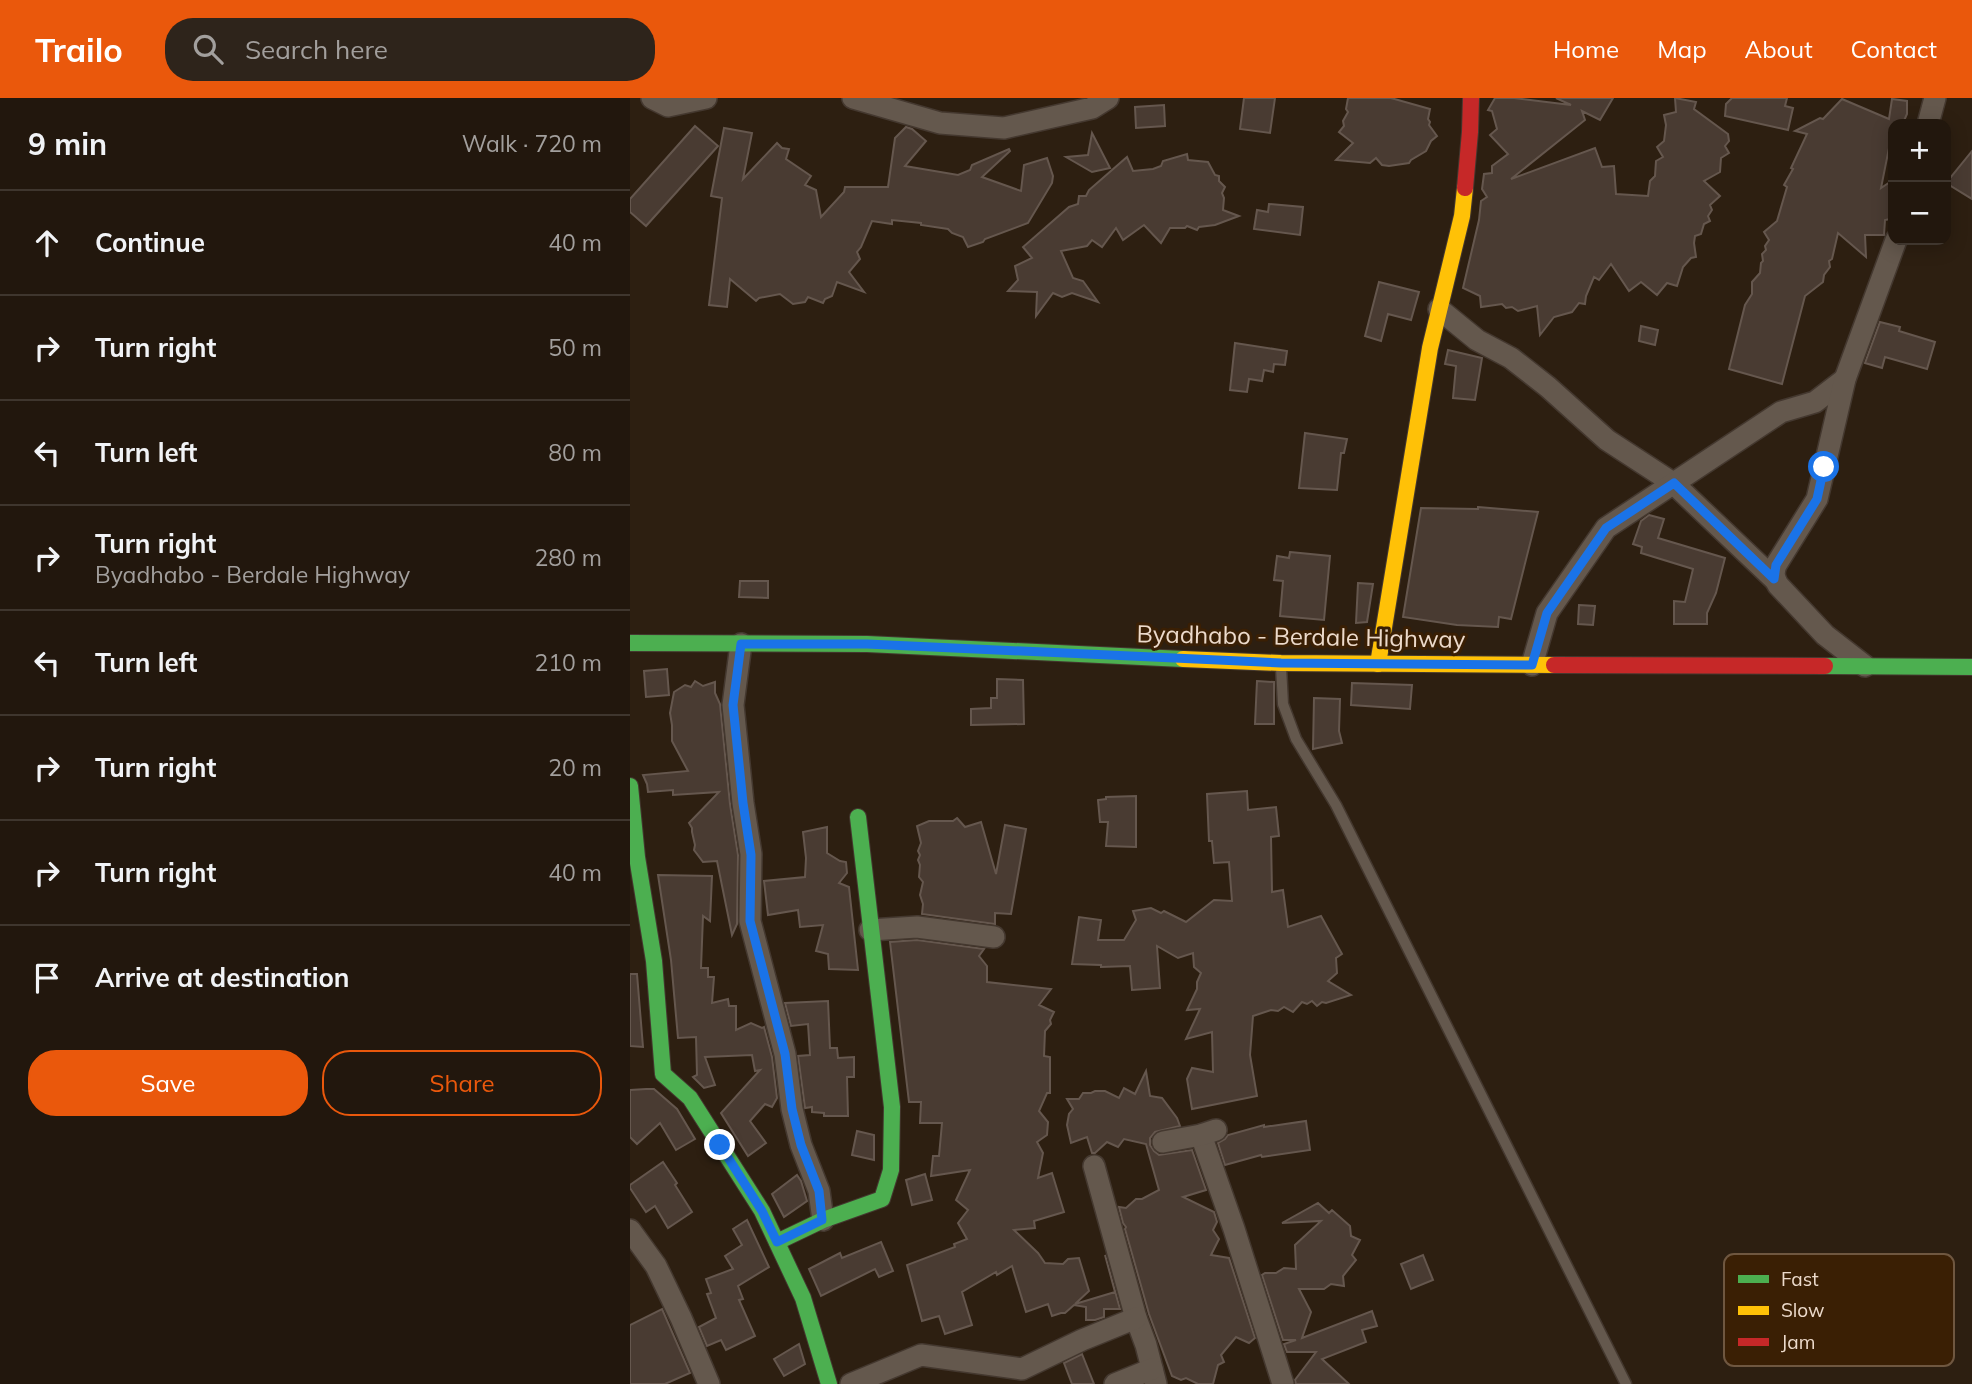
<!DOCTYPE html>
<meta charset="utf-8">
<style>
body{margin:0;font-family:Mulish,sans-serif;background:#2e241b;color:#f1f3f6}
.controls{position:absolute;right:21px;top:21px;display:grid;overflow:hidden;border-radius:14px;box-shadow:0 4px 18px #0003}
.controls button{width:63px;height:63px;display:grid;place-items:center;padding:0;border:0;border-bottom:2px solid #3f362e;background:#22170d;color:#f1f3f6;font:35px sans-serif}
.stop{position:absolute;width:21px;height:21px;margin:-16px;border:5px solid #1a73e8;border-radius:50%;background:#fff}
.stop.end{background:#1a73e8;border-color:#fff;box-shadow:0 2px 7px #0008}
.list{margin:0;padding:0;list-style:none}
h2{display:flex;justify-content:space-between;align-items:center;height:91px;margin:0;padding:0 28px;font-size:30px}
h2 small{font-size:23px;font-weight:400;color:#a29f9d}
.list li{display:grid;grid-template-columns:46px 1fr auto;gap:21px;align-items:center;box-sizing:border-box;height:105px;padding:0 28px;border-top:2px solid #3f362e}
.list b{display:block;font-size:26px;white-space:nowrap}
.list p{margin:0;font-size:23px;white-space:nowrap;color:#a29f9d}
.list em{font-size:23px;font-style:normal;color:#a29f9d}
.actions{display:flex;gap:14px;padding:21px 28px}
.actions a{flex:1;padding:16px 0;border:2px solid #ea580c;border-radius:28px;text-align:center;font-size:24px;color:#ea580c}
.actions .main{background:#ea580c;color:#fff}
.icon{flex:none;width:38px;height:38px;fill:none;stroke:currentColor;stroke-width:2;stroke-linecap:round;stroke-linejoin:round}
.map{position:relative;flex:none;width:1342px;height:1286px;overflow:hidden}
header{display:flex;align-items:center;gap:42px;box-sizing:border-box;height:98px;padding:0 35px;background:#ea580c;color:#fff}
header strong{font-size:33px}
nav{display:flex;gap:38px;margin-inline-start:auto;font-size:24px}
.search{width:490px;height:63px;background:#2e241b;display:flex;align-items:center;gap:18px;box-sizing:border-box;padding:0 24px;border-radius:28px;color:#a29f9d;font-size:26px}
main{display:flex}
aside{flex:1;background:#22170d}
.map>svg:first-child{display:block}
.building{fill:#493b32;stroke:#65574e;stroke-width:2}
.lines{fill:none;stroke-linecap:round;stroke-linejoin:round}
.lane-casing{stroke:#44382f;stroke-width:13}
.street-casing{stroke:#44382f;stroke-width:24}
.fast-casing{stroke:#44382f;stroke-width:18}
.slow-casing{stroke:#44382f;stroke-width:18}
.jam-casing{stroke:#44382f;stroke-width:18}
.lane{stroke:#64584d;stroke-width:10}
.street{stroke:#64584d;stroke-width:21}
.fast{stroke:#4caf50;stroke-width:16}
.slow{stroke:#ffc107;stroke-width:16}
.jam{stroke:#c62828;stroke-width:16}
.route{stroke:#1a73e8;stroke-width:9}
.labels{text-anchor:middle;stroke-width:6;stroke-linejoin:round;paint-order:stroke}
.street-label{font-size:24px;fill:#ecdacb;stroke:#3a1f04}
.key{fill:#3a1f04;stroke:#6f5740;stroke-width:2}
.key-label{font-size:19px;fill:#ecdacb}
</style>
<header>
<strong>Trailo</strong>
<div class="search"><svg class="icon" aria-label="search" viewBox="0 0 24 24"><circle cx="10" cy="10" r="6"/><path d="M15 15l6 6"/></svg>Search here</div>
<nav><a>Home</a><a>Map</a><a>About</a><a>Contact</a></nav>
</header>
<main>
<aside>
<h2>9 min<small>Walk · 720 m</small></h2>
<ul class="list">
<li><svg class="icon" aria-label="ahead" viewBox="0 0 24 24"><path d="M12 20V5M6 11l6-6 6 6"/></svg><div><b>Continue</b></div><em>40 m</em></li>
<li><svg class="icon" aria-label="right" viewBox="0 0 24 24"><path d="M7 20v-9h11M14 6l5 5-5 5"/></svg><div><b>Turn right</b></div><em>50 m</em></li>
<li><svg class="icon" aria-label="left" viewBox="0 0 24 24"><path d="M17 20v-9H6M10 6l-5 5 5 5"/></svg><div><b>Turn left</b></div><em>80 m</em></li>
<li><svg class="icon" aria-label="right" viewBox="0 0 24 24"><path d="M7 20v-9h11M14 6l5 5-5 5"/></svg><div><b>Turn right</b><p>Byadhabo - Berdale Highway</p></div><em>280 m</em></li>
<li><svg class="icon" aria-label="left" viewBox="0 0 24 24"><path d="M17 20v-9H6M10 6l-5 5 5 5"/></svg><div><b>Turn left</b></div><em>210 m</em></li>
<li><svg class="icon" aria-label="right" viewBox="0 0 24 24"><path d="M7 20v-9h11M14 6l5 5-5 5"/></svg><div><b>Turn right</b></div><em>20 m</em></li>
<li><svg class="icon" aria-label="right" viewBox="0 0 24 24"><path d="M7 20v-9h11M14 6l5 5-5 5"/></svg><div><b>Turn right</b></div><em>40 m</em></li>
<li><svg class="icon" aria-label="arrive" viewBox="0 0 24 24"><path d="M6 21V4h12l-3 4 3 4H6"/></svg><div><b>Arrive at destination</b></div></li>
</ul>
<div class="actions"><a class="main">Save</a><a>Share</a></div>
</aside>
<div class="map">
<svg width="1342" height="1286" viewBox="0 0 1342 1286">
<rect width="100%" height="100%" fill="#2d1f11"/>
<!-- building -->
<g class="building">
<path d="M 614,0 L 645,0 L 640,35 L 610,31 Z"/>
<path d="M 718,0 L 761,0 L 800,11 L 798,21 L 800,24 L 799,27 L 807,38 L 801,43 L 796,53 L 781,62 L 779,65 L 759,68 L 752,67 L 746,60 L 740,65 L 706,62 L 723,45 L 709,34 L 714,28 L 713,23 L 718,14 L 716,11 Z"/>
<path d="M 865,0 L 884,0 L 941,7 L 926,0 L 983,0 L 970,22 L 952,13 L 955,22 L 881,81 L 965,50 L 972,69 L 984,68 L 986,96 L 1018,98 L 1020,83 L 1025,78 L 1026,63 L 1033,59 L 1027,49 L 1034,43 L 1036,27 L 1034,17 L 1046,14 L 1045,0 L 1066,4 L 1064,11 L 1098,36 L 1099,43 L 1095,48 L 1099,55 L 1091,60 L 1090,74 L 1074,83 L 1090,98 L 1080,107 L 1082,112 L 1078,118 L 1080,123 L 1074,126 L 1071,136 L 1065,138 L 1064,145 L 1066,159 L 1061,160 L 1053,169 L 1047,188 L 1037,185 L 1027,197 L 1011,184 L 999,193 L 981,166 L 969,182 L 964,179 L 956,198 L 955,206 L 949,205 L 942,214 L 924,219 L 910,237 L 907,208 L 888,213 L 882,209 L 876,210 L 872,206 L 851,209 L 850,198 L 833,190 L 849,122 L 851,103 L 857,99 L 852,91 L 854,76 L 862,75 L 862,68 L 878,56 L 860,37 L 867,31 L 862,13 L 858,12 Z"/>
<path d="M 1102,0 L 1157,0 L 1155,8 L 1163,10 L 1158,32 L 1095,18 L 1096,6 Z"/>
<path d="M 1212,1 L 1259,21 L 1262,1 L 1277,3 L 1277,16 L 1273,25 L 1263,26 L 1263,42 L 1261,42 L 1259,50 L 1251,90 L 1263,82 L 1263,114 L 1260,121 L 1255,122 L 1254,137 L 1235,137 L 1236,159 L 1208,135 L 1202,161 L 1199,163 L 1200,169 L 1194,177 L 1193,184 L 1175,198 L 1152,286 L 1099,271 L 1115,207 L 1122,196 L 1122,184 L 1130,175 L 1131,165 L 1133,163 L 1132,156 L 1136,152 L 1135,148 L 1139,142 L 1134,134 L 1147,123 L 1157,89 L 1154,87 L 1163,71 L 1161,70 L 1177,36 L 1165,33 L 1190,20 L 1193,21 Z"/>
<path d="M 534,7 L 535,28 L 506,30 L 505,9 Z"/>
<path d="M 65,28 L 88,48 L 16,128 L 0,114 L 0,101 Z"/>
<path d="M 276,29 L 282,31 L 296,43 L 275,68 L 328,77 L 340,72 L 342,67 L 379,51 L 380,53 L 352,79 L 391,93 L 394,67 L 417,60 L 423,78 L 422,85 L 398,125 L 355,141 L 353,144 L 338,149 L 333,139 L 322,135 L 318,131 L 291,127 L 291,125 L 262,122 L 262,126 L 242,123 L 231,149 L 227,154 L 230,161 L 219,174 L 234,194 L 207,184 L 202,198 L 195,201 L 193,205 L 178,199 L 175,204 L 163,206 L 150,196 L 129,200 L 126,203 L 100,181 L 97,209 L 79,207 L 92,100 L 81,98 L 94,30 L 122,35 L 113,81 L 147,45 L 152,50 L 159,51 L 156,61 L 181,78 L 175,87 L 186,92 L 191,119 L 214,94 L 215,89 L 258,89 L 265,40 Z"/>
<path d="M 462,35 L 480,70 L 462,74 L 436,59 L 458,57 Z"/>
<path d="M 1342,53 L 1342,101 L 1316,85 Z"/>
<path d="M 557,56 L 558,62 L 578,64 L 585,77 L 589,78 L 589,83 L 595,89 L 592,95 L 594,100 L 593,112 L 609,118 L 585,127 L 569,129 L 567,132 L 557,128 L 555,130 L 540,130 L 531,145 L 514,127 L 493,142 L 486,130 L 472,149 L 462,142 L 457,148 L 431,153 L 443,180 L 453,183 L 468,204 L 442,195 L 432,199 L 423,195 L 406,218 L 407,194 L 378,193 L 388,182 L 385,168 L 402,160 L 393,149 L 439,109 L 448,106 L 449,98 L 456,98 L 459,92 L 497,59 L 503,73 L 523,71 L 531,68 L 533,63 Z"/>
<path d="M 639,106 L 673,109 L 670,137 L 624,131 L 627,112 L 638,114 Z"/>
<path d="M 749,184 L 789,194 L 781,222 L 758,216 L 751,243 L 735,238 Z"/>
<path d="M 1250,224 L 1270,229 L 1269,233 L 1305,244 L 1297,271 L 1255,259 L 1252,270 L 1235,265 Z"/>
<path d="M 1011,228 L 1028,232 L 1025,247 L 1009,243 Z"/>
<path d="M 605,245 L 657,253 L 655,267 L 644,266 L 643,274 L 634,272 L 632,283 L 619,281 L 617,294 L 600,292 Z"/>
<path d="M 818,252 L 852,260 L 845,302 L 823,300 L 826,268 L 815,266 Z"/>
<path d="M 675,335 L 717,341 L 714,355 L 711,355 L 707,392 L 669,390 Z"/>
<path d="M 848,409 L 908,414 L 881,521 L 869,519 L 868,529 L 827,527 L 773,519 L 791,410 L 848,411 Z"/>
<path d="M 1019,417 L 1034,421 L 1028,440 L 1095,460 L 1086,495 L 1077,515 L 1077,526 L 1044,526 L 1044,503 L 1055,504 L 1063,471 L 1011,455 L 1012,449 L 1003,446 L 1011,423 Z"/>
<path d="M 660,454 L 700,458 L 694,522 L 650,518 L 653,483 L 644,482 L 647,458 L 659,460 Z"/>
<path d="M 110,483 L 138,483 L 138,500 L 109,499 Z"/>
<path d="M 728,485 L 743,486 L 737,524 L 726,525 Z"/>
<path d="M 949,507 L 965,508 L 963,527 L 948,526 Z"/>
<path d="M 37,571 L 39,597 L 16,599 L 14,573 Z"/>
<path d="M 367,581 L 393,582 L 394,626 L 341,627 L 341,611 L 361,610 L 361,600 L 367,600 Z"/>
<path d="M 65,583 L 73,588 L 85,584 L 85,595 L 90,606 L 100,706 L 108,757 L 107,826 L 102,837 L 87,763 L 73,764 L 64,752 L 65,747 L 62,734 L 62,730 L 59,725 L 89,694 L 43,697 L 43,692 L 18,694 L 17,686 L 13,677 L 58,673 L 42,643 L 42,627 L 40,615 L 44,594 L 55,587 L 61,589 Z"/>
<path d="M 627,583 L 644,584 L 644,626 L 625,626 Z"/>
<path d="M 722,585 L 782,587 L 780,611 L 721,607 Z"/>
<path d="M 684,600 L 710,601 L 709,633 L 712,645 L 683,651 Z"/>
<path d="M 617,693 L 618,712 L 646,709 L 649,738 L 641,739 L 642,794 L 653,792 L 658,829 L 691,818 L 712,856 L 706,860 L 707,875 L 698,883 L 721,897 L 696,905 L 692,904 L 687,908 L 682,903 L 677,906 L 672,904 L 663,914 L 654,909 L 648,913 L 641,912 L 623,918 L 620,957 L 627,998 L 562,1011 L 557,981 L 562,970 L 583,974 L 582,934 L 556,941 L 570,911 L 557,912 L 567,891 L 567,884 L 571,875 L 564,869 L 563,855 L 548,860 L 527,848 L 530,890 L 502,892 L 500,868 L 471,869 L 471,867 L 442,866 L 449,819 L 471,822 L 468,842 L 494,842 L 506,822 L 503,813 L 521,810 L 531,815 L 534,813 L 556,824 L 584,802 L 602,803 L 599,764 L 584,765 L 582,743 L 579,743 L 577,696 Z"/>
<path d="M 506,698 L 506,749 L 476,748 L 478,724 L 470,724 L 468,702 L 476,701 L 476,699 Z"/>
<path d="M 327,720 L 335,729 L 351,724 L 366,776 L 375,727 L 396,731 L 381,816 L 365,815 L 365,826 L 292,816 L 293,806 L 290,797 L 293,784 L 289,779 L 290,767 L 288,762 L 290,757 L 288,753 L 291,745 L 287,728 L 299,723 L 323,723 Z"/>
<path d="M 197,729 L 197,755 L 210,763 L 216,764 L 217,775 L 209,785 L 219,789 L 228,872 L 199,871 L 198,856 L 186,853 L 193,827 L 170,829 L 168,812 L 138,817 L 134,783 L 175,779 L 176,760 L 173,734 Z"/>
<path d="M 28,777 L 82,778 L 80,823 L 73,818 L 71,870 L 78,870 L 78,879 L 84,879 L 82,905 L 98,901 L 99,908 L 106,908 L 106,932 L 121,925 L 132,930 L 134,929 L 142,959 L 147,1000 L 142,1009 L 135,1006 L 120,1023 L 136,1045 L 118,1058 L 91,1015 L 130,972 L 125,973 L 122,957 L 75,959 L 85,987 L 74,990 L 63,979 L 67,977 L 66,939 L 48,940 L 41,862 Z"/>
<path d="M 287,842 L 354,851 L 349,858 L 357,868 L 357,884 L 421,891 L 409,907 L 424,914 L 420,922 L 421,926 L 415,933 L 414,958 L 420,959 L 420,995 L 417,995 L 409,1013 L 418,1024 L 417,1037 L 407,1044 L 413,1055 L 408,1080 L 422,1075 L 434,1114 L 404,1123 L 405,1130 L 384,1132 L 408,1155 L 415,1165 L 433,1166 L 438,1161 L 449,1160 L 459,1193 L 445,1206 L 485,1194 L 475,1157 L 490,1211 L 474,1211 L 474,1219 L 465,1222 L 456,1222 L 456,1209 L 444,1207 L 435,1215 L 431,1215 L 422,1218 L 418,1206 L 396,1214 L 382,1168 L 367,1177 L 366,1174 L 332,1194 L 342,1227 L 315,1236 L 309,1218 L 292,1223 L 277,1167 L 325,1149 L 324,1146 L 337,1141 L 328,1125 L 338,1112 L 326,1102 L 340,1072 L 301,1078 L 303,1058 L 309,1058 L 312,1025 L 290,1025 L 291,1004 L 279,1004 L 260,844 Z"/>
<path d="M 0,876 L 7,876 L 13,949 L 0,948 Z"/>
<path d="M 198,903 L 200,950 L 207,950 L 208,960 L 224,959 L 224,979 L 217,979 L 218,1018 L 194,1018 L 194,1015 L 182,1014 L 182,1009 L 175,1010 L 168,958 L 180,957 L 178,926 L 161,928 L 155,905 Z"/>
<path d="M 516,973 L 520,998 L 532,1000 L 547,1020 L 550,1028 L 525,1034 L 520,1040 L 520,1047 L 524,1053 L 529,1057 L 562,1052 L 576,1092 L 553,1099 L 584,1114 L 587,1124 L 583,1132 L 589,1141 L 581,1157 L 599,1160 L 625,1240 L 619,1245 L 606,1239 L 591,1257 L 594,1264 L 588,1267 L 583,1286 L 568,1286 L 556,1280 L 551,1282 L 542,1278 L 519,1216 L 495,1131 L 496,1129 L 493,1125 L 489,1109 L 496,1110 L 506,1101 L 512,1101 L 529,1092 L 516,1046 L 494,1041 L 488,1049 L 477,1044 L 465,1055 L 462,1055 L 457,1039 L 441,1045 L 437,1027 L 439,1016 L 443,1011 L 437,1001 L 449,1001 L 453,995 L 461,995 L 465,993 L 475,993 L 489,1000 L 494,990 L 505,996 Z"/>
<path d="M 16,991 L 24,991 L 47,1011 L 65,1041 L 46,1052 L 30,1025 L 7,1046 L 0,1039 L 0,992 Z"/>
<path d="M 676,1023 L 680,1052 L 632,1059 L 631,1057 L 595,1067 L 588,1045 L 595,1041 L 598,1037 L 634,1027 L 634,1029 Z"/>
<path d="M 227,1033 L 244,1037 L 244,1062 L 222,1057 Z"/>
<path d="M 33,1064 L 47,1085 L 45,1087 L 62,1114 L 38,1130 L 25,1108 L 16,1114 L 0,1090 L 0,1087 Z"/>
<path d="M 295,1076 L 302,1102 L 282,1107 L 276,1082 Z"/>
<path d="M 167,1077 L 171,1083 L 177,1103 L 154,1119 L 142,1096 Z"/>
<path d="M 688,1105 L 699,1115 L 702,1112 L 720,1128 L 721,1138 L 730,1142 L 722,1157 L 726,1162 L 713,1178 L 714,1188 L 701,1186 L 694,1191 L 669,1191 L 681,1214 L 672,1240 L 742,1213 L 747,1228 L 732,1232 L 736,1244 L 692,1261 L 719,1286 L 666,1286 L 665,1282 L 686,1254 L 657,1254 L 654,1246 L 666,1242 L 653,1242 L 632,1177 L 635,1175 L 646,1175 L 654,1170 L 666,1171 L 665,1147 L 691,1123 L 652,1125 Z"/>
<path d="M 117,1122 L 139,1169 L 108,1188 L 113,1201 L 109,1202 L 125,1238 L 96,1252 L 91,1242 L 77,1248 L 69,1229 L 86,1220 L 77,1196 L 81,1195 L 76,1181 L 103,1171 L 95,1158 L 112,1147 L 103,1131 Z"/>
<path d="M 251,1144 L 263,1173 L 249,1179 L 245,1171 L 191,1198 L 179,1171 L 210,1155 L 212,1160 Z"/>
<path d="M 793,1157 L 803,1182 L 781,1191 L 771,1166 Z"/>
<path d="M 32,1211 L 60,1275 L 35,1286 L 0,1286 L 0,1227 Z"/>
<path d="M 169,1246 L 175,1266 L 154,1278 L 144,1261 Z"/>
<path d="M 452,1256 L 464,1286 L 442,1286 L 434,1265 Z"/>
</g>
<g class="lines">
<defs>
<path id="lane" d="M 651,569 L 653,606 L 666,641 L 706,707 L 996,1286"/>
<g id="street">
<path d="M 22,0 L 38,8 L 76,0"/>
<path d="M 223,0 L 310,25 L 374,30 L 462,10 L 478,0"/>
<path d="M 1298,26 L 1305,0"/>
<path d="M 809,211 L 847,242 L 881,260 L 918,289 L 977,342 L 1043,385 L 1144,481"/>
<path d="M 111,546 L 103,607 L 113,705 L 121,756 L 120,823 L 155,956 L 162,1011 L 171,1047 L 189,1093 L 193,1122"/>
<path d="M 902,567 L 917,515 L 976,430 L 1151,314 L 1185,304 L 1215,281"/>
<path d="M 1235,568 L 1195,537 L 1148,487 C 1144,480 1143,475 1146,467 L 1187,401 L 1215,281 L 1266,142"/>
<path d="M 240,832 L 287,829 L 364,839"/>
<path d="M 571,1037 L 604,1131 L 653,1286"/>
<path d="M 533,1044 L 571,1037 L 586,1032"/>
<path d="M 464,1068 L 506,1220 L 516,1247 L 526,1286"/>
<path d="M 0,1132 L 26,1168 L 51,1220 L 79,1286"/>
<path d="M 221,1286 L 291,1257 L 392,1271 L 452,1242 L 506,1220"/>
<path d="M 485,1286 L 522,1271"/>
</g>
<g id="fast">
<path d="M 0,545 L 237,546 L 553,561"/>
<path d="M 1195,568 L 1342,569"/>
<path d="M 0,688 L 7,759 L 24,863 L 33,976 L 60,1000 L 132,1113 L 173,1200 L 199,1286"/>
<path d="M 147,1144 L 193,1122 L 252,1101 L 261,1072 L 262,1009 L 228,719"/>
</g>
<g id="slow">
<path d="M 553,561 L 651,565 L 924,567"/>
<path d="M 748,566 L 800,250 L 832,118 L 835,90"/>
</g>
<g id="jam">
<path d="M 835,90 L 840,34 L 841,0"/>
<path d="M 924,567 L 1195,568"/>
</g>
</defs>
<!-- lane casing -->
<use href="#lane" class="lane-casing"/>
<!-- street casing -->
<use href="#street" class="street-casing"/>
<!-- fast casing -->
<use href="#fast" class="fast-casing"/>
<!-- slow casing -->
<use href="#slow" class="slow-casing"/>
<!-- jam casing -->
<use href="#jam" class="jam-casing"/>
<!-- lane -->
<use href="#lane" class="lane"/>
<!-- street -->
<use href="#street" class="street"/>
<!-- fast -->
<use href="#fast" class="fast"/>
<!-- slow -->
<use href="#slow" class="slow"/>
<!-- jam -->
<use href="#jam" class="jam"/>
</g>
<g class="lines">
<!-- route -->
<path class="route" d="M 90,1047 L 132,1113 L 147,1144 L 192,1122 L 189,1093 L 171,1047 L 162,1011 L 155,956 L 120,823 L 121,757 L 113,705 L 103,607 L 111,546 L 237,546 L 651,565 L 902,567 L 917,515 L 976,430 L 1044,385 L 1144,481 L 1146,467 L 1187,401 L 1194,369"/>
</g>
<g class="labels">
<!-- street labels -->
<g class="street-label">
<text transform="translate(671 539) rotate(1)" y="8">Byadhabo - Berdale Highway</text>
</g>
</g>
<!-- legend -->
<rect x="1094" y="1156" width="230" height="112" rx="10" class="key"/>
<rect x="1108" y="1177" width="31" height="8" fill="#4caf50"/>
<rect x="1108" y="1208" width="31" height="9" fill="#ffc107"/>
<rect x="1108" y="1240" width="31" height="8" fill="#c62828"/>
<g class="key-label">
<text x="1151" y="1188">Fast</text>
<text x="1151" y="1219">Slow</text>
<text x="1151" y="1251">Jam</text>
</g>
</svg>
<div class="controls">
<button>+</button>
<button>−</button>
</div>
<div class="stop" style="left:1194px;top:369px"></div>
<div class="stop end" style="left:90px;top:1047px"></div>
</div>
</main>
